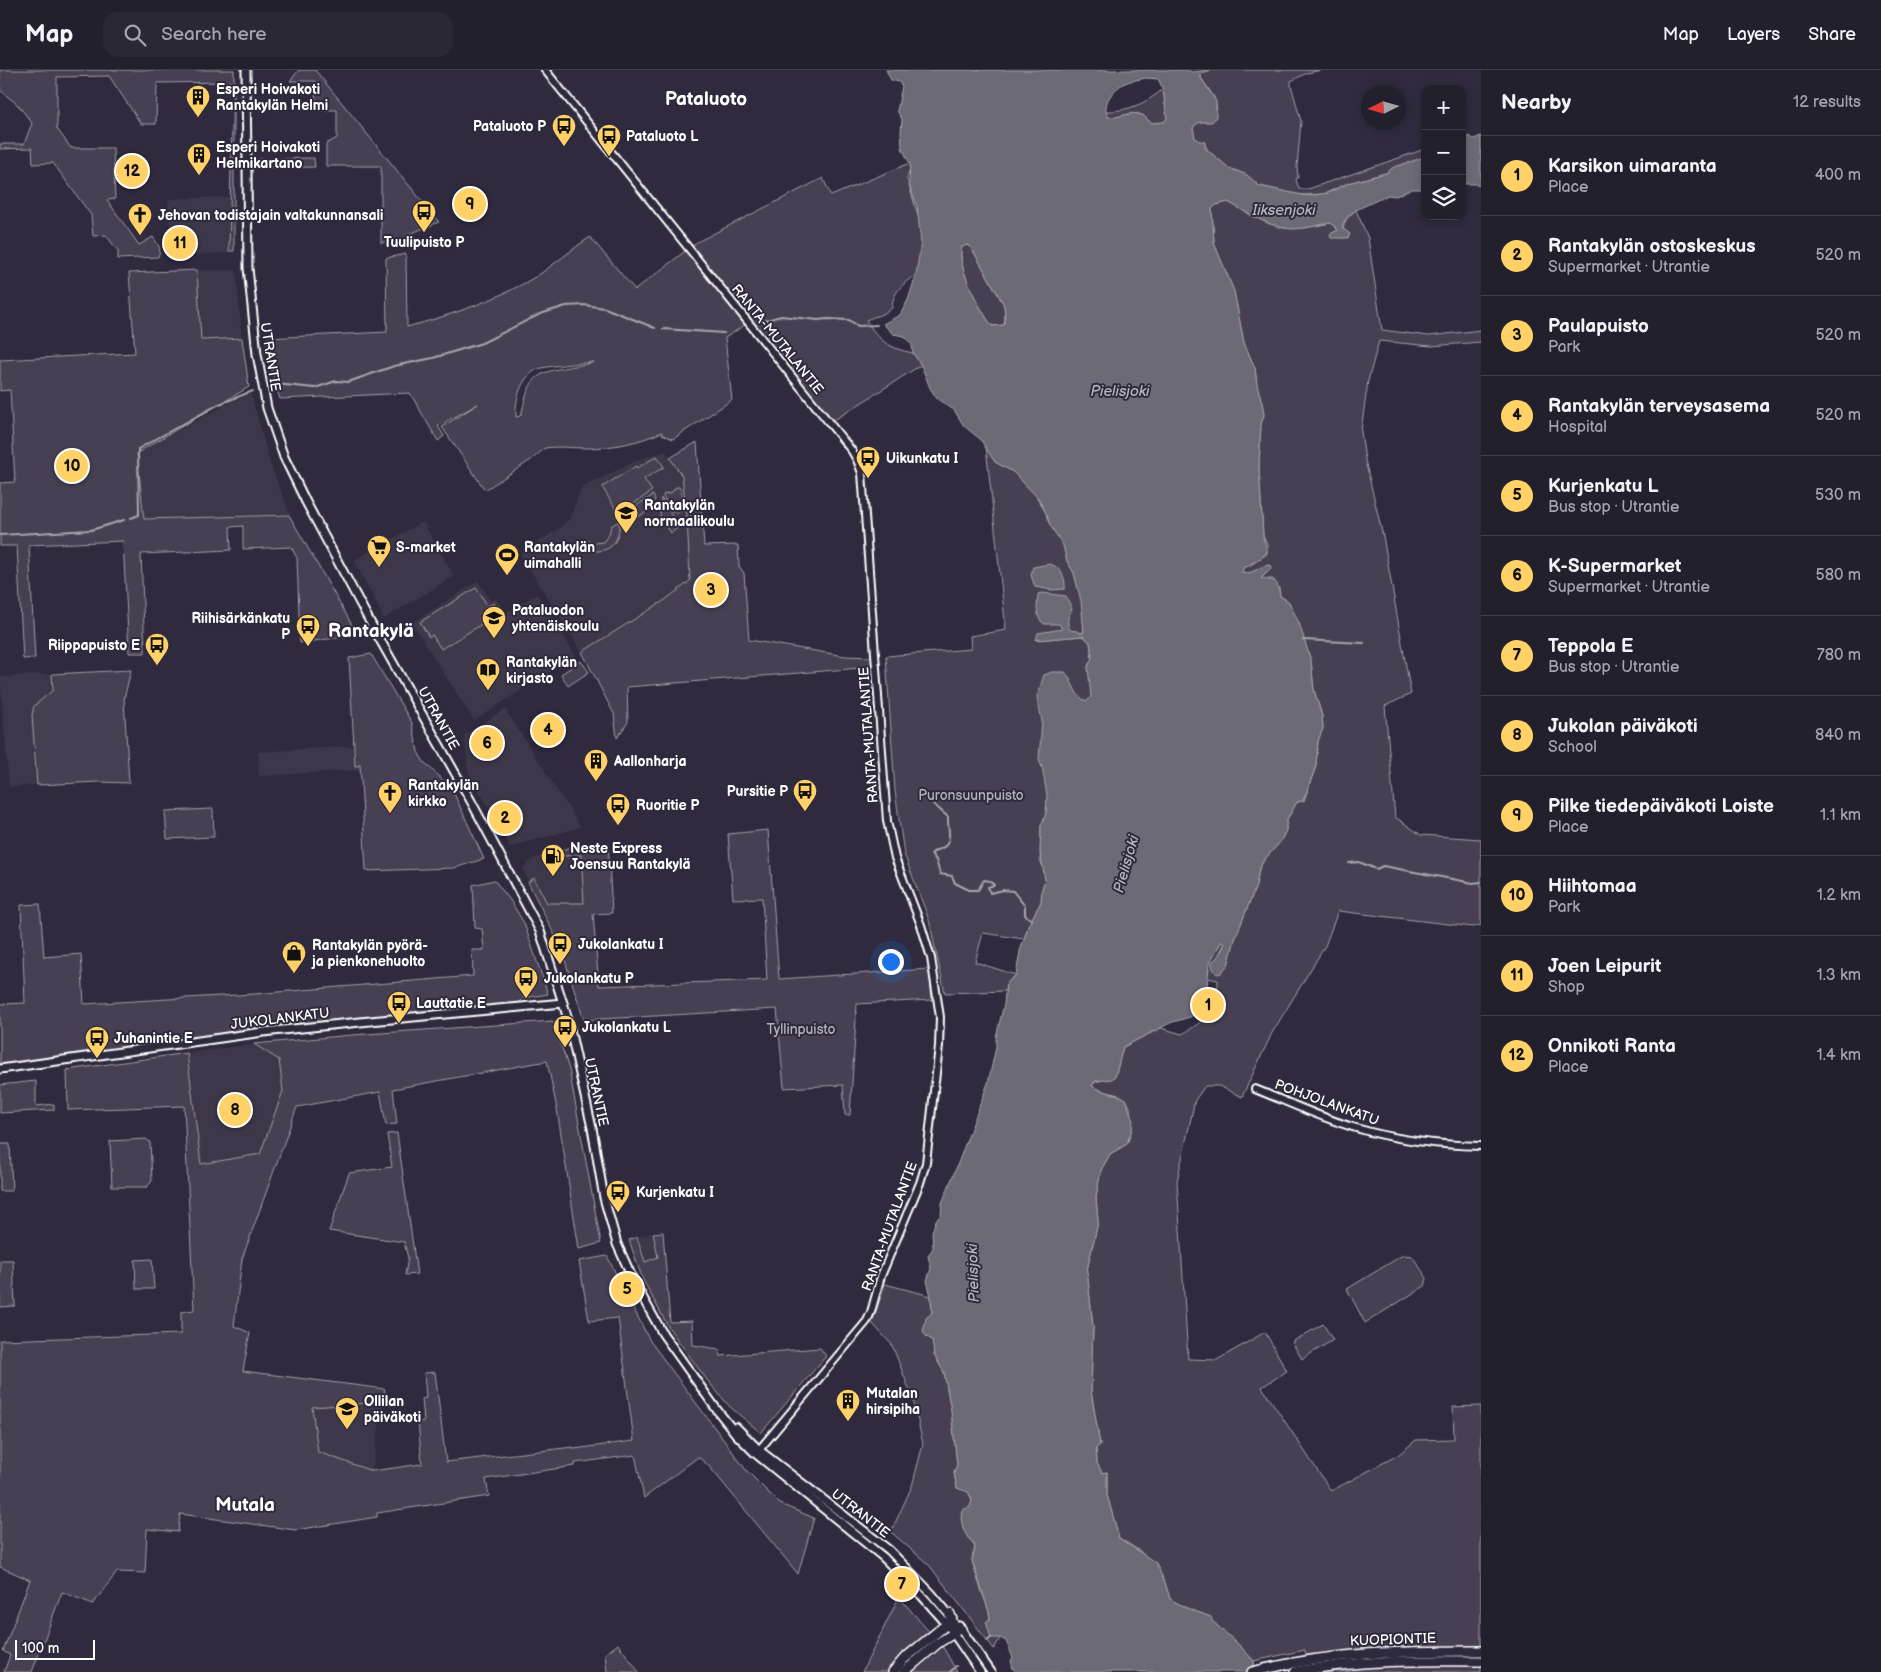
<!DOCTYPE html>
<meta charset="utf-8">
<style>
body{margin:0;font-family:"Balsamiq Sans",sans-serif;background:#2b2836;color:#f1f3f6}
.controls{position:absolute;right:15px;top:15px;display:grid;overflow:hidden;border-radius:10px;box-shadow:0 2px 8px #0003}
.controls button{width:45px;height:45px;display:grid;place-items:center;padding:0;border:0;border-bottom:1px solid #403e4a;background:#23202e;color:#f1f3f6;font:25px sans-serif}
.compass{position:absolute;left:1361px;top:15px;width:45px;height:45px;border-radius:50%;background:#23202e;box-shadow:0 2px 8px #0003;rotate:265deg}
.scale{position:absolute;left:15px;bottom:12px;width:80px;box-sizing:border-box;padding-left:5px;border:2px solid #fff;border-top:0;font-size:14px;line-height:18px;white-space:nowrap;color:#fff;-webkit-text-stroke:4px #2f2a3d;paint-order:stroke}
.you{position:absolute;left:890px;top:891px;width:18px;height:18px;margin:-12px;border:4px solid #fff;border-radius:50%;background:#1a73e8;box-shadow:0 0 0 8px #1a73e833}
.badge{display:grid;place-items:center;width:32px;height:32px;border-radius:50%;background:#ffd166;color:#111;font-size:16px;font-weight:700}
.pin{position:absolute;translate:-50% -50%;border:2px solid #fff;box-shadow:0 1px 5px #0006}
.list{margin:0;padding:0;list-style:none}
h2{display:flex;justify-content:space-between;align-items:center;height:65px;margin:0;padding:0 20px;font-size:21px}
h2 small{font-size:16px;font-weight:400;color:#a3a3aa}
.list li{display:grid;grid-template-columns:32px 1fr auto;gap:15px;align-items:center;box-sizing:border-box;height:80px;padding:0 20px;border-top:1px solid #403e4a}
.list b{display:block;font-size:19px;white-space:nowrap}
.list p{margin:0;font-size:16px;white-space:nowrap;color:#a3a3aa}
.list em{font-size:16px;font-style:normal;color:#a3a3aa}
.icon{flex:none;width:28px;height:28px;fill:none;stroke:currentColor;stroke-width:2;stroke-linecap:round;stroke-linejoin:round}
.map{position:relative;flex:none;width:1481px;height:1602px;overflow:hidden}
header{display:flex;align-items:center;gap:30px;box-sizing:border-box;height:70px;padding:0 25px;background:#23202e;border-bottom:1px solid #403e4a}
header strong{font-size:24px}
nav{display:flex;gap:28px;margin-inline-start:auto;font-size:18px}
.search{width:350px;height:45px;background:#2b2836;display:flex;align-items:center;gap:12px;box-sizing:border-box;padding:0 18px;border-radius:15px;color:#a3a3aa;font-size:19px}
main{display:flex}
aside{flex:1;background:#23202e}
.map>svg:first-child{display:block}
.built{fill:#3c3749}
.green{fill:#464152;stroke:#a2a0a8;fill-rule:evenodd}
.water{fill:#6d6a77;stroke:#a7a6ad;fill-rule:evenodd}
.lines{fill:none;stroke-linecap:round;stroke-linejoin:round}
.stream{stroke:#a7a6ad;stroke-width:2}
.tertiary-casing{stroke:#fff;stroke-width:10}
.secondary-casing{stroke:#fff;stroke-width:11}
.motorway-casing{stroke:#fff;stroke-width:12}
.tertiary{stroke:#2f2a3d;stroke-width:6}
.secondary{stroke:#2f2a3d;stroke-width:7}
.motorway{stroke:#2f2a3d;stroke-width:9}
.labels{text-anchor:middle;stroke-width:4;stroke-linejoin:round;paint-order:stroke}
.poi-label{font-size:14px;font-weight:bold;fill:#fff;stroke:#2f2a3d;text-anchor:start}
.street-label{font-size:14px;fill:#fff;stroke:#2f2a3d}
.park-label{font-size:14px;fill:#b5b3ba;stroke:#2f2a3d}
.water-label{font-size:15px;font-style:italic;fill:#b6b4bb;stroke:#2f2a3d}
.district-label{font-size:19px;font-weight:bold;fill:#fff;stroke:#2f2a3d}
</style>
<header>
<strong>Map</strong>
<div class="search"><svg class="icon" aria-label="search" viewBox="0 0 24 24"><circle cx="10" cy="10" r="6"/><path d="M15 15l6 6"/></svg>Search here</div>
<nav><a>Map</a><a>Layers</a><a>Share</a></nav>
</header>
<main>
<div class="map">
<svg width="1481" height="1602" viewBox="0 0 1481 1602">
<rect width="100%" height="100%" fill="#2f2a3d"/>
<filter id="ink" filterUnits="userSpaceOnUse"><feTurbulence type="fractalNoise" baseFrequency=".02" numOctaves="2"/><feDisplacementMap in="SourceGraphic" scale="10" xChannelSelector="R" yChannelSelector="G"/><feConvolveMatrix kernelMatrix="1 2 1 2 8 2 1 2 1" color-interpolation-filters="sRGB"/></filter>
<g filter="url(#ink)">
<!-- built -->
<g class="built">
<path d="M 230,127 L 229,183 L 171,186 L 168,129 Z"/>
<path d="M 197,200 L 236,200 L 242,268 L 201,270 Z"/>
<path d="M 251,324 L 271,396 L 290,444 L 145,449 L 136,384 L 232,331 Z"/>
<path d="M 665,381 L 682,406 L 687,446 L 690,511 L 665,530 L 582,582 L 520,484 L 561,457 L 570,448 L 582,417 L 642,388 Z"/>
<path d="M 423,452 L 454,506 L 384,549 L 354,490 Z"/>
<path d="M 478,511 L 491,531 L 496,529 L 506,543 L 537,524 L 575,585 L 474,651 L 412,553 Z"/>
<path d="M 52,604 L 53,620 L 34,636 L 32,645 L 37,715 L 9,717 L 0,607 Z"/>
<path d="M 505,639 L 581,757 L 510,777 L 468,701 L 464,665 Z"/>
<path d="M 354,676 L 355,695 L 360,692 L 361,700 L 259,706 L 258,682 Z"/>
<path d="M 558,781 L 560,783 L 565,786 L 581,785 L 584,833 L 547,833 L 535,808 L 528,812 L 523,798 L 533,789 Z"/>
<path d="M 254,974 L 279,990 L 283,1021 L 260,1084 L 201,1094 L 187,983 Z"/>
<path d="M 653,1163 L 658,1187 L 645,1192 L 637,1167 Z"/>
<path d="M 383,1332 L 372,1401 L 318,1382 L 312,1337 Z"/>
</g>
<!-- green -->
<g class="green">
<path d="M 0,0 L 234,0 L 234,181 L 229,181 L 233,12 L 157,13 L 156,54 L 141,54 L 109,6 L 57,7 L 57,59 L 71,78 L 113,78 L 115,129 L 107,130 L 139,175 L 153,167 C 158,175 162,178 158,187 L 118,189 L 118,181 L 106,165 L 93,166 L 91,145 L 53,93 L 33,94 L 32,78 L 0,79 L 0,74 L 24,74 L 32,53 L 18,35 L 0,20 Z"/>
<path d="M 299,0 L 315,0 L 439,152 L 407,165 L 408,168 L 381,173 L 381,96 L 326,96 L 326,74 L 337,68 L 337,40 L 316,40 L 315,11 L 290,11 Z"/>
<path d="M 1209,0 L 1322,0 L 1307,3 L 1291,11 L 1291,15 L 1301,51 L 1297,97 L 1298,107 L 1296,110 L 1299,119 L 1308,119 L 1425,79 L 1425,87 L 1390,100 L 1386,103 L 1348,113 L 1324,124 L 1299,125 L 1264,117 L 1259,116 L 1247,105 L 1229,98 L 1209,82 L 1205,75 L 1195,68 L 1193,58 C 1197,51 1201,52 1208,52 L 1217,39 L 1214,27 L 1201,8 L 1201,4 L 1209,2 Z"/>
<path d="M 1163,19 L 1167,48 L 1164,52 L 1152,53 C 1148,51 1146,47 1142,45 C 1131,40 1119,49 1107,47 L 1105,41 C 1126,42 1147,33 1163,19 Z"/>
<path d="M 314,88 L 315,97 L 260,98 L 259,89 Z"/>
<path d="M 912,92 L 907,109 L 921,155 L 923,176 L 916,205 C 904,212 892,223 892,238 C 884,245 875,246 866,250 C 880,272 889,278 913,283 L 921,295 L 831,352 L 751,251 L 725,268 L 732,330 L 673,369 L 662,364 L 662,362 C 638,373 611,378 585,378 C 572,378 558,376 545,378 L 531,390 L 485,420 L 442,357 L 478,334 L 438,356 L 444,366 L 438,371 L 410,323 L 280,329 L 273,307 L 267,268 L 387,262 L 386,188 L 406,184 L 407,257 C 451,245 497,230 537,206 C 555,194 572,179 590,167 L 635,220 L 697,172 L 823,108 L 831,126 ZM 594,292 C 589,294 581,295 575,296 C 538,302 530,304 522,342 L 520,346 L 516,347 C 515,331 520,309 536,300 C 542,296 584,293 594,292 Z"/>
<path d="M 1228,132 C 1242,140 1268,156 1285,158 C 1300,161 1316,155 1331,153 L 1338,160 L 1331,164 L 1336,167 L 1344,168 C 1342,154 1345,149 1356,140 L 1368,168 L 1382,260 L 1429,266 L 1481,260 L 1481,272 L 1431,276 L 1379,271 L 1368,311 L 1361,361 L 1365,390 L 1383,466 L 1411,624 L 1385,636 L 1395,747 L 1421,765 L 1481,769 L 1481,855 L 1473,857 L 1338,841 L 1325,876 L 1272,963 L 1242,1027 L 1219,1016 L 1205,1016 L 1195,1030 L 1177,1111 L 1188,1289 L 1217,1290 L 1265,1262 L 1287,1301 L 1262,1317 L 1331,1421 L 1398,1385 L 1416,1370 L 1454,1369 L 1453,1337 L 1481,1336 L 1481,1602 L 1309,1602 L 1305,1580 L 1254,1591 L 1239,1575 L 1212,1551 L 1210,1547 L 1184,1537 L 1170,1529 L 1165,1513 L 1140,1481 L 1119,1468 L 1107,1425 L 1107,1402 L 1102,1403 L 1097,1393 L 1096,1377 L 1100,1375 L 1091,1321 L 1093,1257 L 1087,1200 L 1098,1152 L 1096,1127 L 1101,1100 L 1110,1084 L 1127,1074 L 1132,1059 L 1130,1037 L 1126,1029 C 1116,1022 1102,1023 1092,1016 L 1095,1012 L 1115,1007 L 1123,977 L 1161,958 L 1182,964 C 1206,951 1217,938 1218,910 L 1207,908 L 1211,889 L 1221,872 L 1225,873 L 1216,890 L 1212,892 L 1228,895 L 1235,869 L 1256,816 L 1259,799 L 1264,790 L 1281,771 L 1286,760 L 1286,751 L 1297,732 L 1304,731 L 1316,696 L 1318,671 L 1323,658 L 1322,646 L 1314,620 L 1311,591 L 1294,545 L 1289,532 L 1280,526 L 1279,518 L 1273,509 L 1260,509 L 1268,502 L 1262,497 L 1250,503 L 1242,502 L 1243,498 L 1251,495 L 1267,484 L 1267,474 L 1263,466 L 1259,397 L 1261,354 L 1264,345 L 1262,333 L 1257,315 L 1255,298 L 1244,273 L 1234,222 L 1214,173 L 1212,139 L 1216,135 Z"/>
<path d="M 967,175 L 971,177 L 1004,235 L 1005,247 L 1004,255 L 992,256 C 981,241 955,195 962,176 Z"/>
<path d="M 197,200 L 201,270 L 242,268 L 249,317 L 137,383 L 144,449 L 289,445 L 355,560 L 342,567 L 300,573 L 297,488 L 291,477 L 243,479 L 243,456 L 230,457 L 231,480 L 141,484 L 145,583 L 129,583 L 123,471 L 29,475 L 35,588 L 23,589 L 17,476 L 0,476 L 0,413 L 15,412 L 10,320 L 0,321 L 0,290 L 135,283 L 129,203 Z"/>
<path d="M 697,372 L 704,476 L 738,475 L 739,496 L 744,503 L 749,570 L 845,586 L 872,587 L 873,597 L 627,617 L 628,652 L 617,668 L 614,644 L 582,582 L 665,530 L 690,511 L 687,446 L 682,406 L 670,388 Z"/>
<path d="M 986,377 L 995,392 L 1013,402 L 1035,424 L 1046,443 L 1048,451 L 1063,475 L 1067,491 L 1074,503 L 1082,531 L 1084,562 L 1036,570 L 1083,566 L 1090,572 L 1092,588 L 1088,596 L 1094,631 L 1041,756 L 1040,790 L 1045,802 L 1045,810 L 1042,819 L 1041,832 L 1029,854 L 1024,869 L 983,863 L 975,892 L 1016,905 L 1006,914 L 1005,921 L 945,923 L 929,850 L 904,784 L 895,721 L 886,586 L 971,579 L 970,566 L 1006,560 Z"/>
<path d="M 657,386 L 664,397 L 644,409 L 652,421 L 619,444 L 602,417 L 636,396 L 637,398 Z"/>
<path d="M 676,417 L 679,417 C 683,424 684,432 683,439 L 676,444 L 670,439 L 663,426 L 664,424 L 671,423 Z"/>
<path d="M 653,425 L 655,429 C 649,443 641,447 625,449 L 620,446 Z"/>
<path d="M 661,428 L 679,457 L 671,463 L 660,447 Z"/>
<path d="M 619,451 C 621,478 602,488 579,476 L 588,471 L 594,473 L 603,472 L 609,464 L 611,456 Z"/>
<path d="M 476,518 L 488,536 L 494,533 L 500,543 L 441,579 L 432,565 L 429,567 L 420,552 Z"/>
<path d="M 371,584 L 412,653 L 418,682 L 424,692 L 452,719 L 484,789 L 454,798 L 366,801 L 360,694 L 358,696 L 355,696 L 349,588 Z"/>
<path d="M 581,591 L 589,602 L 568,616 L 561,604 Z"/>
<path d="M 131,600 L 124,629 L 129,713 L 98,712 L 37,715 L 32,645 L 34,636 L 53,620 L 52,604 Z"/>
<path d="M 213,739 L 214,767 L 167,769 L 165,741 Z"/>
<path d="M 768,760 L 779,909 L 929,899 L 932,930 L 857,934 L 850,1045 L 845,1045 L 843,1015 L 784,1018 L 777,939 L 584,950 L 561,878 L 528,812 L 534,808 L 547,833 L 584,833 L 581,785 L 565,786 L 560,783 L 558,781 L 579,775 L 608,773 L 612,843 L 593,844 L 599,916 L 767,910 L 762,828 L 733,829 L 728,764 Z"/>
<path d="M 494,810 L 510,830 L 524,853 L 548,924 L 524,928 L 517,935 L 255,961 L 0,996 L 0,934 L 25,933 L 21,835 L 40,834 L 44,887 L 81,884 L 84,934 L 254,924 L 473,906 L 472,880 L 484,880 L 482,859 L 475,858 L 473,815 Z"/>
<path d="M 553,951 L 569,999 L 601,1173 L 579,1179 L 557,1039 L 547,991 L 393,1019 L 397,1054 L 386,1055 L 380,1022 L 297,1037 L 242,1189 L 234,1256 L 250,1263 L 243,1301 L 385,1319 L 383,1332 L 312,1337 L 318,1382 L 372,1401 L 422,1394 L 418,1352 L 424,1351 L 422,1329 L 426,1328 L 424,1303 L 435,1302 L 446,1392 L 573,1377 L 574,1379 L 634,1371 L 618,1248 L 589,1251 L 579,1191 L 607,1186 L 650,1271 L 746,1400 L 780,1434 L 814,1448 L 798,1504 L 708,1395 L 698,1387 L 644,1428 L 635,1385 L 575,1393 L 575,1396 L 486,1409 L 489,1426 L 377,1443 L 377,1447 L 296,1460 L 180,1444 L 178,1462 L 147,1459 L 145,1503 L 117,1502 L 93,1534 L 62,1522 L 32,1602 L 4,1602 L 10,1585 L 3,1581 L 30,1510 L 0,1497 L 0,1270 L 181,1264 L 181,1242 L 194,1240 L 184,1036 L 68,1040 L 67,1000 L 187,983 L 201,1094 L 260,1084 L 283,1021 L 279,990 L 254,974 L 352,965 Z"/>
<path d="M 36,1011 L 36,1036 L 54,1034 L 54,1040 L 0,1043 L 0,1015 Z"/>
<path d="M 397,1063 L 417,1204 L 405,1205 L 408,1188 L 404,1172 L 329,1161 L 349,1103 L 392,1097 L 387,1064 Z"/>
<path d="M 146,1069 L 150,1072 L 152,1111 L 147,1117 L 112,1117 L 110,1071 Z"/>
<path d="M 0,1074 L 10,1074 L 12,1121 L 0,1121 Z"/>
<path d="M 663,1162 L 670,1252 L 692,1251 L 693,1275 L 719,1279 L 720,1286 L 820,1278 L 826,1286 L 761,1363 L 729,1336 L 707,1310 L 669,1258 L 643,1210 L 629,1170 L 637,1167 L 645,1192 L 658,1187 L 653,1163 Z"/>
<path d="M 1403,1185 L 1412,1186 L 1427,1208 L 1425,1216 L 1365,1253 L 1347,1219 Z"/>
<path d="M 152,1189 L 154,1219 L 136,1219 L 135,1190 Z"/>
<path d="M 0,1190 L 13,1190 L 15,1236 L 0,1237 Z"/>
<path d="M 885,1214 L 931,1226 L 934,1285 L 944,1302 L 951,1340 L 955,1375 L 957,1395 L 954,1403 L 957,1418 L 968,1421 L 972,1430 L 968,1468 C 979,1478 973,1478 972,1489 C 972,1496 986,1533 989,1542 L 990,1549 L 986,1552 L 1000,1568 L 994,1579 L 929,1495 L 891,1462 L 912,1416 L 923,1374 L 913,1329 L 892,1275 L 872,1253 Z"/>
<path d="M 1323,1254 L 1333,1270 L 1302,1289 L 1292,1272 Z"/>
<path d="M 899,1527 L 944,1579 L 957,1602 L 862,1602 Z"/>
<path d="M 618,1574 L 639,1602 L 607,1602 L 605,1584 Z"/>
</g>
<!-- water -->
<g class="water">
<path d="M 886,0 L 1186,0 L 1192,2 L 1209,0 L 1209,1 L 1201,4 L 1201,8 L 1216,31 L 1216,47 L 1212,52 C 1204,52 1198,50 1193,58 L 1195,68 L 1200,71 L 1205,72 L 1205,78 L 1229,98 L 1247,105 L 1259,116 L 1307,126 L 1328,123 L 1348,113 L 1386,103 L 1394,97 L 1425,87 L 1425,119 L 1412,119 L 1396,126 L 1388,125 L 1356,140 L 1348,146 L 1345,150 L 1342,158 L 1350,164 L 1348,168 L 1331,168 L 1330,164 L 1338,160 L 1331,153 C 1316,155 1300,161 1285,158 C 1268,156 1242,140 1228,132 L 1216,135 L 1212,139 L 1214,173 L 1234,221 L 1244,273 L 1255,298 L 1257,315 L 1262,333 L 1264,345 L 1261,354 L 1259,397 L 1263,466 L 1267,482 L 1258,490 L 1243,498 L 1242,502 C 1253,506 1259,495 1270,495 L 1271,499 L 1261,508 C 1276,512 1277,508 1280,526 L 1289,532 L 1299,553 L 1311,591 L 1314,620 L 1322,646 L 1323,658 L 1318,671 L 1316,696 L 1303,731 L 1297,732 L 1286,751 L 1286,760 L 1281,771 L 1264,790 L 1259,799 L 1256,816 L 1235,869 L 1228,895 L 1221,903 L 1217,904 C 1213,900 1212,898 1212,892 L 1219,886 L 1225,873 L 1221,872 L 1209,894 L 1206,930 L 1202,939 L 1190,947 L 1170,953 L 1123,977 L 1115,1007 L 1111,1009 L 1095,1011 L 1092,1016 C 1101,1023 1116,1022 1126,1029 L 1133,1051 L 1132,1059 L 1127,1074 L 1110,1084 L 1101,1100 L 1096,1127 L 1098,1152 L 1087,1200 L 1093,1257 L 1091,1321 L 1100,1375 L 1096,1378 L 1097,1393 L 1102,1403 L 1107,1402 L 1107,1425 L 1119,1468 L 1156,1493 L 1165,1513 L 1170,1529 L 1184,1537 L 1211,1547 L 1212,1551 L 1239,1575 L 1254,1591 L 1256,1602 L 1017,1602 L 1013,1599 L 1011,1590 L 1013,1588 L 1006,1571 L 1000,1568 L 991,1568 L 986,1552 L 990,1549 L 989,1542 L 972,1490 L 975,1480 L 974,1473 L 968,1468 L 963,1459 L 961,1448 L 962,1440 L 970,1437 L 972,1430 L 968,1422 L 957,1418 L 954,1403 L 957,1395 L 955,1375 L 951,1340 L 944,1302 L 934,1285 L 932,1270 L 927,1267 L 923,1262 L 926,1248 L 932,1243 L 931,1226 L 927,1211 L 931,1198 L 928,1186 L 933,1178 L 932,1162 L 936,1150 L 941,1145 L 942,1133 L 957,1096 L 988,1013 L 996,977 L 996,967 L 1004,934 L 1006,914 L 1016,905 L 1020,881 L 1029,854 L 1041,832 L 1042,819 L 1045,810 L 1040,781 L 1041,756 L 1046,743 L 1047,726 L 1043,701 L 1039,689 L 1042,651 L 1037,627 L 1044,605 L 1052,602 L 1065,602 C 1073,610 1075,629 1087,631 L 1091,627 L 1088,597 L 1092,588 L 1090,572 L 1083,566 L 1036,570 L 1038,563 L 1062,559 L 1059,554 L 1044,554 C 1035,547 1037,536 1038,524 L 1042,523 L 1066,526 L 1072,539 C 1068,546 1066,552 1070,560 L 1077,561 L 1081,563 L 1084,562 L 1081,531 L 1074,503 L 1067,491 L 1063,475 L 1050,455 L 1046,443 L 1038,428 L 1013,402 L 995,392 L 980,369 L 964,356 L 954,340 L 937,329 L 930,318 L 921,295 L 913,283 L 912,275 L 904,266 L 893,264 L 883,254 L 900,245 L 908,230 L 916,205 L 921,173 L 917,136 L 909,115 L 910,94 L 902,78 L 901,62 L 902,49 L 897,41 L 902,16 L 899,12 L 891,10 ZM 1145,8 L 1158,9 L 1163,19 L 1167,48 L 1164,52 L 1152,53 C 1148,51 1146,47 1142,45 C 1131,40 1119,49 1108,47 C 1101,34 1113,19 1125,13 C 1131,10 1139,10 1145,8 ZM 967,175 L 971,177 L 1004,235 L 1005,247 L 1004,255 L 992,256 C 981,241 955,195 962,177 Z"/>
<path d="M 1469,66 L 1474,69 L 1481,66 L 1481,117 L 1477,114 L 1462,114 L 1462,68 Z"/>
<path d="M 1050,494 C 1061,497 1066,508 1065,519 L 1052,520 L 1035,517 L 1031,505 L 1033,497 Z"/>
</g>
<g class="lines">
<!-- stream -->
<g class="stream">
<path d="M 760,252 L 781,246 L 818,250 L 827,249 L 849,250 L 858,256 L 877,255"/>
<path d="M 663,259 L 724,263"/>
<path d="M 275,314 L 315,318 L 336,311 L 348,312 L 394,296 L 433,288 L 482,273 L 540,244 L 566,236 L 584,235 L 605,238 L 655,258"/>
<path d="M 131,448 L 139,445 L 138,379 L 217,335 L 253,321"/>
<path d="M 0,465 L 91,460 L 124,450"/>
<path d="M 1303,570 L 1364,573"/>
<path d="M 922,724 L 948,747 C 947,758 954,772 942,778 C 938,780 935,780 931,784 L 936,790 L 940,804 L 952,806 L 955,813 L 969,820 L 978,820 L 984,810 L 990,811 L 994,815 L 988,817 L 990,823 L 1003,820 L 1013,821 L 1025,836 L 1025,845 L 1032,850"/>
<path d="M 1349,793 L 1359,792 L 1376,799 L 1383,796 L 1473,813 L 1481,812"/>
<path d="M 987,1571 L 991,1568"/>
<path d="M 950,1602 L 956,1596"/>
</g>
<defs>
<g id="tertiary">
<path d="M 545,0 L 852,381 L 857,390 L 862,403 L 887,751 L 895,788 L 921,855 L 931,888 L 940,947 L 939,976 L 926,1093 L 920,1113 L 881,1206 L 871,1242 L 867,1251 L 759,1380"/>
<path d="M 1255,1019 C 1288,1032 1321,1048 1356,1058 C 1396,1070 1439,1075 1481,1076"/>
</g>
<g id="secondary">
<path d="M 246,0 L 248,198 L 257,284 L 267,338 L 284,387 L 306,432 L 370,552 L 471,731 L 540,861 L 567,946 L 592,1058 L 604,1128 L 617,1174 L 635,1214 L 663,1264 L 717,1340 L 736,1364 L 756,1384 L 883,1487 L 922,1526 L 947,1554 L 980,1602"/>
<path d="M 0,999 L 263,962 L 370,951 L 563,933"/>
<path d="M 736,1357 L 759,1380 L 889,1480 L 931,1523 L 952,1548"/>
<path d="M 959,1556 L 991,1602"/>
</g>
<g id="motorway">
<path d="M 893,1602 L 904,1589 L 947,1554 L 961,1559"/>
<path d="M 904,1602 L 938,1573 L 954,1563 L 955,1560 L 950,1544"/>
<path d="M 1252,1602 C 1330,1582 1401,1581 1481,1581"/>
<path d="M 1295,1602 C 1356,1590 1419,1590 1481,1591"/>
</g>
</defs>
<!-- tertiary casing -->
<use href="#tertiary" class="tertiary-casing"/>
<!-- secondary casing -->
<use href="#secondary" class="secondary-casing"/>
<!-- motorway casing -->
<use href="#motorway" class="motorway-casing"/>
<!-- tertiary -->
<use href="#tertiary" class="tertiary"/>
<!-- secondary -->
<use href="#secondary" class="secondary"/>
<!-- motorway -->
<use href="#motorway" class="motorway"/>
</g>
</g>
<!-- icons -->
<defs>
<symbol id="building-pin" viewBox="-11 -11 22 30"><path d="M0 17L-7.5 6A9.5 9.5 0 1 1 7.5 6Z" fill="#ffd166" stroke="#2f2a3d"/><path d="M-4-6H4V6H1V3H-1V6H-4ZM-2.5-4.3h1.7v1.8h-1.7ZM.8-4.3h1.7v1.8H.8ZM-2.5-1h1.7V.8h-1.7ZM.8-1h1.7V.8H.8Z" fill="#111"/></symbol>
<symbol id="bus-pin" viewBox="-11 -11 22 30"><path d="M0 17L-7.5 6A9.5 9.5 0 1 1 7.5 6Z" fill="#ffd166" stroke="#2f2a3d"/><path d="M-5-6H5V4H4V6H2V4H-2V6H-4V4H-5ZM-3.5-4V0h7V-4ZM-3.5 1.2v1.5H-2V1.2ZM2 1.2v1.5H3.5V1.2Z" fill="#111"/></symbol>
<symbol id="church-pin" viewBox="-11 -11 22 30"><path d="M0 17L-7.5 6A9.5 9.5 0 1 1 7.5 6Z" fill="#ffd166" stroke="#2f2a3d"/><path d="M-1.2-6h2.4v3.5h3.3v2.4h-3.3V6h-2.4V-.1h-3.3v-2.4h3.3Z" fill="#111"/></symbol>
<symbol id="school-pin" viewBox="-11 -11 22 30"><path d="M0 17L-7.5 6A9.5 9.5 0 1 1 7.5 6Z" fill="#ffd166" stroke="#2f2a3d"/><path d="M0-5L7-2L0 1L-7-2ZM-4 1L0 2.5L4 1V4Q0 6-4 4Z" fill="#111"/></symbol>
<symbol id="supermarket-pin" viewBox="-11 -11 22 30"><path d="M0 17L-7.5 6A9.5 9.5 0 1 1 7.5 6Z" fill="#ffd166" stroke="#2f2a3d"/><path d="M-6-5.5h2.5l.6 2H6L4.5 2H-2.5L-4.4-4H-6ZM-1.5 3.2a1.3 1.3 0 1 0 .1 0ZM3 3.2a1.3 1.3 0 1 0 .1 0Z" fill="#111"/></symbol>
<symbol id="stadium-pin" viewBox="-11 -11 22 30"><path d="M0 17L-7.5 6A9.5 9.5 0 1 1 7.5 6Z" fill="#ffd166" stroke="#2f2a3d"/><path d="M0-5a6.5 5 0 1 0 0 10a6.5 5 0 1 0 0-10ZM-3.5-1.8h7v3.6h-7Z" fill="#111"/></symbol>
<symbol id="library-pin" viewBox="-11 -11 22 30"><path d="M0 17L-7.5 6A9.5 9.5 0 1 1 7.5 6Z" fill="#ffd166" stroke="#2f2a3d"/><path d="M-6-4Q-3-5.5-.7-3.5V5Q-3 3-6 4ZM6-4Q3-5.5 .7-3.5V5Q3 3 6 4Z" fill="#111"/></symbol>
<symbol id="fuel-pin" viewBox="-11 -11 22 30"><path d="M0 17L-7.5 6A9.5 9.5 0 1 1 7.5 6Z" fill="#ffd166" stroke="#2f2a3d"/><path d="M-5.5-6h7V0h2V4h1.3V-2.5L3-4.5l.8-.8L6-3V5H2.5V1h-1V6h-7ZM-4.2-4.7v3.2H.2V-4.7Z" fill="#111"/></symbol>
<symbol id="shop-pin" viewBox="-11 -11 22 30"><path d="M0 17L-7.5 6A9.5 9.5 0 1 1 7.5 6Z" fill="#ffd166" stroke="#2f2a3d"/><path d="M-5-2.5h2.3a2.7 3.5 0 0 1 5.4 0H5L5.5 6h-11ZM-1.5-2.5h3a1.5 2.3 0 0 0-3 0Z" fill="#111"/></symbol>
</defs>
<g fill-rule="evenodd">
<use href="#building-pin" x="184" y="13" width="28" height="38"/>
<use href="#bus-pin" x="550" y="42" width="28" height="38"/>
<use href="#bus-pin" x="595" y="52" width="28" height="38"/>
<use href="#building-pin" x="185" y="71" width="28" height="38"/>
<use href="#bus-pin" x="410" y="128" width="28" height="38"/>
<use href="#church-pin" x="126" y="131" width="28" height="38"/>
<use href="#bus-pin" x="854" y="374" width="28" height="38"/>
<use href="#school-pin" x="612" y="429" width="28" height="38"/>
<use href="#supermarket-pin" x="365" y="463" width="28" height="38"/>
<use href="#stadium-pin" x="493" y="471" width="28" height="38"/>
<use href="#school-pin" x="480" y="534" width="28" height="38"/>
<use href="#bus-pin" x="294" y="542" width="28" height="38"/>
<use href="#bus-pin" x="143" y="561" width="28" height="38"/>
<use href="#library-pin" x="474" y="586" width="28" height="38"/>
<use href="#building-pin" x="582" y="677" width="28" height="38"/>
<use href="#bus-pin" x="791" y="707" width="28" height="38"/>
<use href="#church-pin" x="376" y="709" width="28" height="38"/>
<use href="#bus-pin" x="604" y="721" width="28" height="38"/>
<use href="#fuel-pin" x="539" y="772" width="28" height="38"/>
<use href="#bus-pin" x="546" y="860" width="28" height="38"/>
<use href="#shop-pin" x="280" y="869" width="28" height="38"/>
<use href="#bus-pin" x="512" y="894" width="28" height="38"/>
<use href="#bus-pin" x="385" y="919" width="28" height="38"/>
<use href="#bus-pin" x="551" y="943" width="28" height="38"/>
<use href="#bus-pin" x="83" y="954" width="28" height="38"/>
<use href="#bus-pin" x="604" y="1108" width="28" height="38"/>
<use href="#building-pin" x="834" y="1317" width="28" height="38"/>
<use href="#school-pin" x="333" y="1325" width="28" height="38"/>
</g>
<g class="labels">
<!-- poi labels -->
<g class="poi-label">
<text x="216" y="24">Esperi Hoivakoti<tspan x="216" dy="16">Rantakylän Helmi</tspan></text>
<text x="546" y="61" text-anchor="end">Pataluoto P</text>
<text x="626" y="71">Pataluoto L</text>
<text x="216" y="82">Esperi Hoivakoti<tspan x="216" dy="16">Helmikartano</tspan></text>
<text x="158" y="150">Jehovan todistajain valtakunnansali</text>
<text x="424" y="177" text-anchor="middle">Tuulipuisto P</text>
<text x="886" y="393">Uikunkatu I</text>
<text x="644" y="440">Rantakylän<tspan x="644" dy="16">normaalikoulu</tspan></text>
<text x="396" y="482">S-market</text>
<text x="524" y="482">Rantakylän<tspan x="524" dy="16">uimahalli</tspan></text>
<text x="512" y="545">Pataluodon<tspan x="512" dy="16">yhtenäiskoulu</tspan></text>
<text x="290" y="553" text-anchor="end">Riihisärkänkatu<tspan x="290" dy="16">P</tspan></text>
<text x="140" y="580" text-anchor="end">Riippapuisto E</text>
<text x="506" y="597">Rantakylän<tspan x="506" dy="16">kirjasto</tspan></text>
<text x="614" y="696">Aallonharja</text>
<text x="408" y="720">Rantakylän<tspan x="408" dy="16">kirkko</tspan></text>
<text x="788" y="726" text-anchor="end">Pursitie P</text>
<text x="636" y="740">Ruoritie P</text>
<text x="570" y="783">Neste Express<tspan x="570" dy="16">Joensuu Rantakylä</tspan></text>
<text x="578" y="879">Jukolankatu I</text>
<text x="312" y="880">Rantakylän pyörä-<tspan x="312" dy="16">ja pienkonehuolto</tspan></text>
<text x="544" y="913">Jukolankatu P</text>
<text x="416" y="938">Lauttatie E</text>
<text x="582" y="962">Jukolankatu L</text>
<text x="114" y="973">Juhanintie E</text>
<text x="636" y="1127">Kurjenkatu I</text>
<text x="866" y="1328">Mutalan<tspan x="866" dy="16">hirsipiha</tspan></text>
<text x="364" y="1336">Ollilan<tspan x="364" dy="16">päiväkoti</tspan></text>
</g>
<!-- street labels -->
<g class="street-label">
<text transform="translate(778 269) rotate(51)" y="5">RANTA-MUTALANTIE</text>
<text transform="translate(271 287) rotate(81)" y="5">UTRANTIE</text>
<text transform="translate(439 648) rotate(61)" y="5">UTRANTIE</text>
<text transform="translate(868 665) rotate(-94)" y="5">RANTA-MUTALANTIE</text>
<text transform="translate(280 948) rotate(-7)" y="5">JUKOLANKATU</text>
<text transform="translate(597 1022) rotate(78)" y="5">UTRANTIE</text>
<text transform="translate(1327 1032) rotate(20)" y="5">POHJOLANKATU</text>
<text transform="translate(889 1156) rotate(-70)" y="5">RANTA-MUTALANTIE</text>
<text transform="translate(861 1443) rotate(38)" y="5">UTRANTIE</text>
<text transform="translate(1393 1569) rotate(-2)" y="5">KUOPIONTIE</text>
</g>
<!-- park labels -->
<g class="park-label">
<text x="971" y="730">Puronsuunpuisto</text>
<text x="801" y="964">Tyllinpuisto</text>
</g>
<!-- water labels -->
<g class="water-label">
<text x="1284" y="145">Iiksenjoki</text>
<text x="1120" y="326">Pielisjoki</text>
<text transform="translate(1126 794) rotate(-74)" y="5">Pielisjoki</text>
<text transform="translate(973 1203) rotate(-92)" y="5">Pielisjoki</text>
</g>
<!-- district labels -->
<g class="district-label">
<text x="706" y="35">Pataluoto</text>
<text x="371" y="567">Rantakylä</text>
<text x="245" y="1441">Mutala</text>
</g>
</g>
</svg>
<div class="controls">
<button>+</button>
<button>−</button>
<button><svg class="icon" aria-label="layers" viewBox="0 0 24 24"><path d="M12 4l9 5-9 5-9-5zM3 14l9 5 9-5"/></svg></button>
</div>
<svg class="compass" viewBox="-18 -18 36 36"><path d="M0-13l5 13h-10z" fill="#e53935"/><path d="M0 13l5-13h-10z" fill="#a3a3aa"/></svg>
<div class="scale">100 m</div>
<div class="you"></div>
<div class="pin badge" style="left:1208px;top:935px">1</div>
<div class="pin badge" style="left:505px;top:748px">2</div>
<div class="pin badge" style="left:711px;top:520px">3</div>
<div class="pin badge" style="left:548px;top:660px">4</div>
<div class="pin badge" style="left:627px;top:1219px">5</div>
<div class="pin badge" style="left:487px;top:673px">6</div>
<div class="pin badge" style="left:902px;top:1514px">7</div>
<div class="pin badge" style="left:235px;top:1040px">8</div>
<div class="pin badge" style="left:470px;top:134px">9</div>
<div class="pin badge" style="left:72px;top:396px">10</div>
<div class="pin badge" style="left:180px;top:173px">11</div>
<div class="pin badge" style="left:132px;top:101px">12</div>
</div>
<aside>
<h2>Nearby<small>12 results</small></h2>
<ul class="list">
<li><span class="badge">1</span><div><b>Karsikon uimaranta</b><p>Place</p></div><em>400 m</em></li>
<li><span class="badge">2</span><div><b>Rantakylän ostoskeskus</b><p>Supermarket · Utrantie</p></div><em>520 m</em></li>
<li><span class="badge">3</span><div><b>Paulapuisto</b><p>Park</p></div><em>520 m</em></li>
<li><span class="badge">4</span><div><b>Rantakylän terveysasema</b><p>Hospital</p></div><em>520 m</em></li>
<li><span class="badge">5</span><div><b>Kurjenkatu L</b><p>Bus stop · Utrantie</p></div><em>530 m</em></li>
<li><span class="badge">6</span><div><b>K-Supermarket</b><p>Supermarket · Utrantie</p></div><em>580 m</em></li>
<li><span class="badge">7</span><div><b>Teppola E</b><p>Bus stop · Utrantie</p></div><em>780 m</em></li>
<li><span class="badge">8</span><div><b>Jukolan päiväkoti</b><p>School</p></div><em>840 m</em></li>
<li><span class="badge">9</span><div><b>Pilke tiedepäiväkoti Loiste</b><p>Place</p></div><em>1.1 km</em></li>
<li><span class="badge">10</span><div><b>Hiihtomaa</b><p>Park</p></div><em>1.2 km</em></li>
<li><span class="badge">11</span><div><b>Joen Leipurit</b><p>Shop</p></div><em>1.3 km</em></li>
<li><span class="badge">12</span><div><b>Onnikoti Ranta</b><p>Place</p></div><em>1.4 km</em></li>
</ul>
</aside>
</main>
